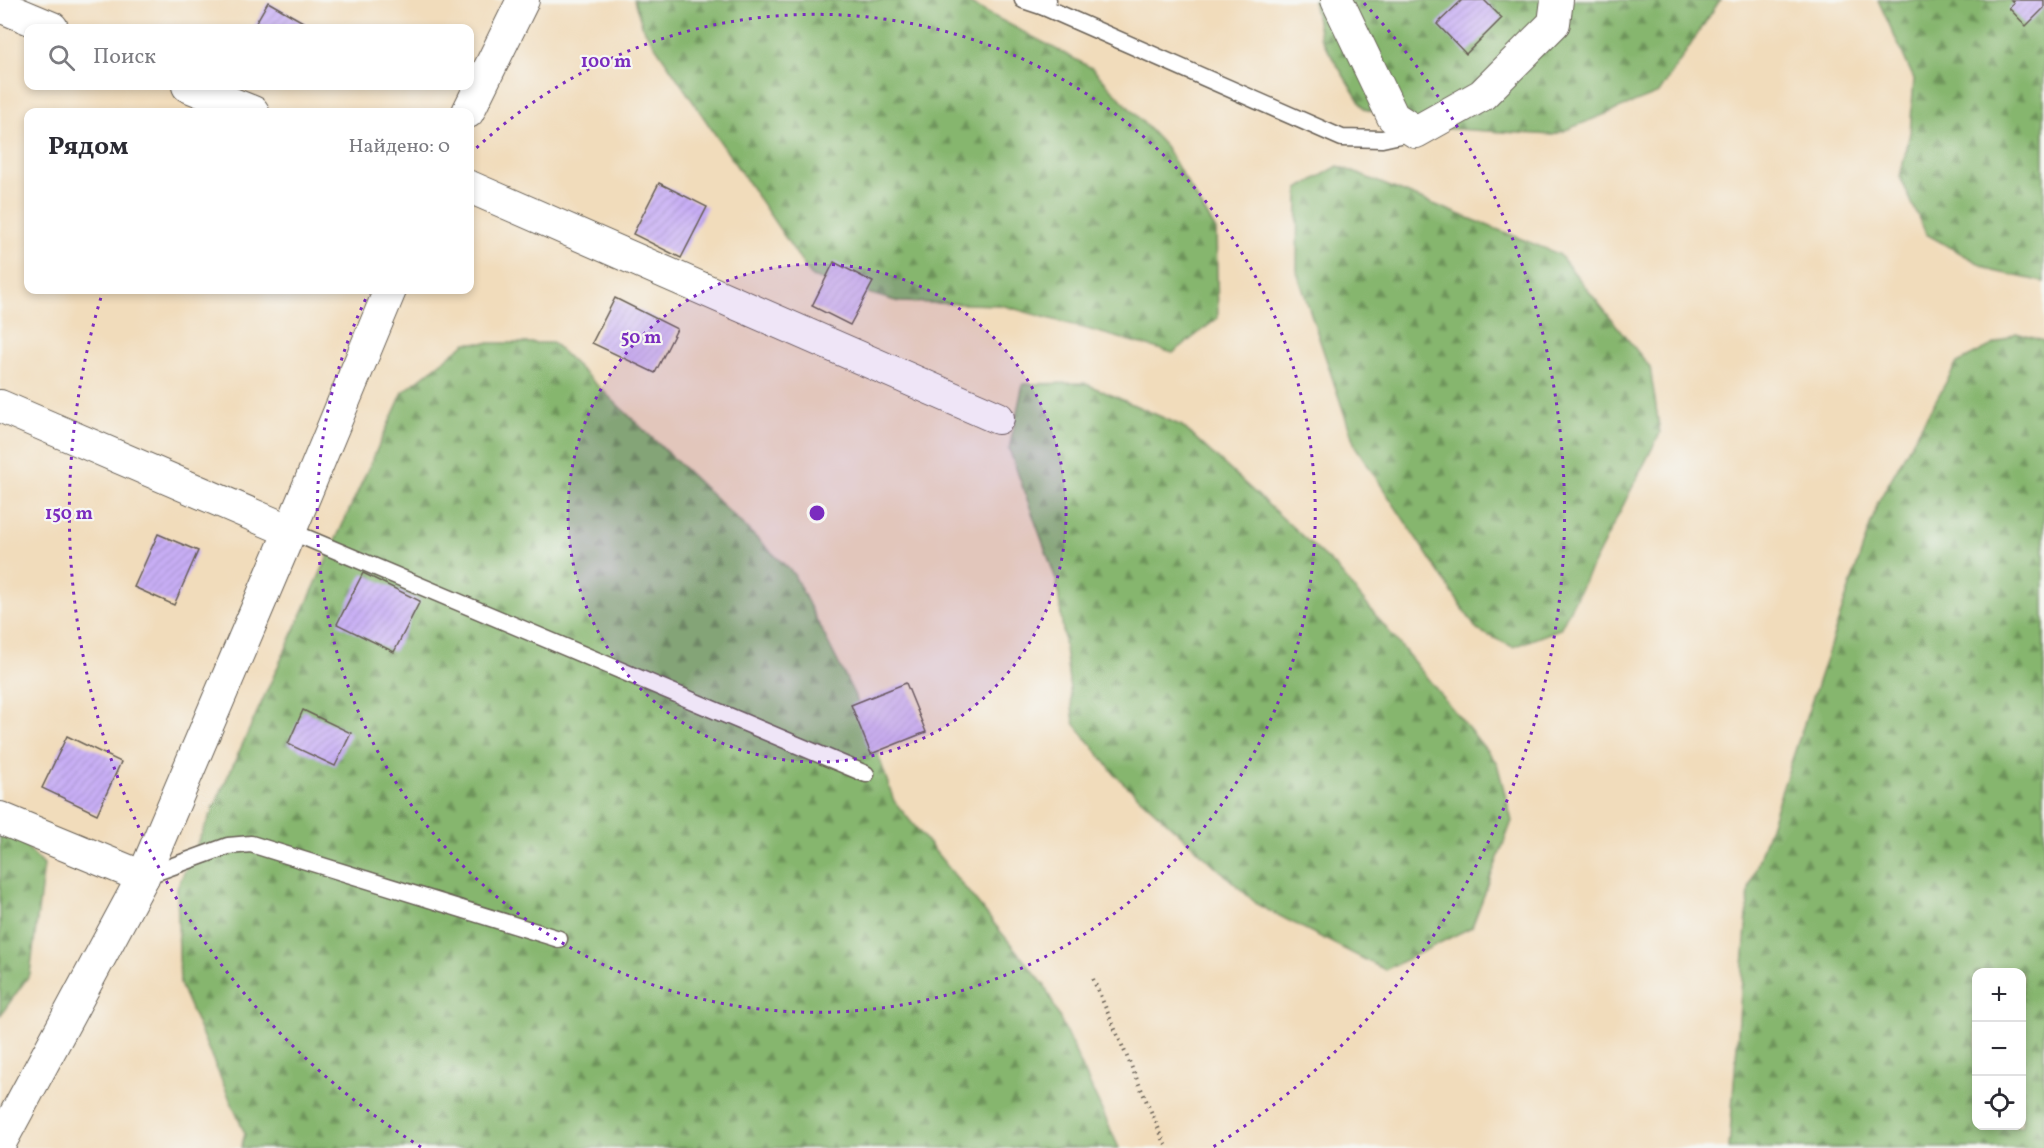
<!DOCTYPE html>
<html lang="ru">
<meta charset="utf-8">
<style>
body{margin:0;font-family:Vollkorn,serif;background:#f7f7f7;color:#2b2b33}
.controls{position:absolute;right:18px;bottom:18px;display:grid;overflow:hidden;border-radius:12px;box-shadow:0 3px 9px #0003}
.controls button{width:54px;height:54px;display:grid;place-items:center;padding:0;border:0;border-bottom:2px solid #e1e1e2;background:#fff;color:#2b2b33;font:30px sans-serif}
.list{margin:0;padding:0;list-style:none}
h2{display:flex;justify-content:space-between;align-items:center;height:78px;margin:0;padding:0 24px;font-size:26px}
h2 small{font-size:20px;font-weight:400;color:#7c7c81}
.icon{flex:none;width:33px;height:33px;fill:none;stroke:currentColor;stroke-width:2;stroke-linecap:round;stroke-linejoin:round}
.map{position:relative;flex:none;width:2044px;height:1148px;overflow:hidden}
.search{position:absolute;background:#fff;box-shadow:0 3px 9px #0003;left:24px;top:24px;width:450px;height:66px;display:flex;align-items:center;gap:15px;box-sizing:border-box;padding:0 21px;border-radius:12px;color:#7c7c81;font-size:22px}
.panel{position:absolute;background:#fff;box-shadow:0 3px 9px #0003;left:24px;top:108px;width:450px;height:186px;border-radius:12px}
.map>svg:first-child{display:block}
.forest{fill:url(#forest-firs);stroke:#516945;stroke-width:1.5;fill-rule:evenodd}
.building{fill:url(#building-hatch)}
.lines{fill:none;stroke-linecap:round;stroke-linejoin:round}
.service-casing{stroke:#675f54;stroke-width:19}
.minor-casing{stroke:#675f54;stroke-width:34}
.path{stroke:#675f54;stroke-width:4;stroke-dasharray:1.5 4.5;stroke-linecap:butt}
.service{stroke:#fff;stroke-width:16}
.minor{stroke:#fff;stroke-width:32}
.ring{fill:none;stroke:#7b2cbf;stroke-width:3;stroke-dasharray:3 6}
.centre{fill:#7b2cbf;stroke:#f6f6f2;stroke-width:3}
.ring-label{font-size:18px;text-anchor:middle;font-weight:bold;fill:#7b2cbf;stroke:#f6f6f2;stroke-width:4.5;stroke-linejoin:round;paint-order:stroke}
</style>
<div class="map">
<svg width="2044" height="1148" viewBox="0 0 2044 1148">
<defs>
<pattern id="forest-firs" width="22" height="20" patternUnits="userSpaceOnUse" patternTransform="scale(1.5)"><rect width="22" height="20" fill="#86b66e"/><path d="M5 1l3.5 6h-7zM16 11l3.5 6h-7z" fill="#6d935a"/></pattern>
<pattern id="building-hatch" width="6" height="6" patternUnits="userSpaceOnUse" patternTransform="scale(1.5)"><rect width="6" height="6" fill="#c8aef5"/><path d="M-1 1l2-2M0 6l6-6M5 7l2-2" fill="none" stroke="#ab95d1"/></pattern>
</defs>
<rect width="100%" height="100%" fill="#f6f6f2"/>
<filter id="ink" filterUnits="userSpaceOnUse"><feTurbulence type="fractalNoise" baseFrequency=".0167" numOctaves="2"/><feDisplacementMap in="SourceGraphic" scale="12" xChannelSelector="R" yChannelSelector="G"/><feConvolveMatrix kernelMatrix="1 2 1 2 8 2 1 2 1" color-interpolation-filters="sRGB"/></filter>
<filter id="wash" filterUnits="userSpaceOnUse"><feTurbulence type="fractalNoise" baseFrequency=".008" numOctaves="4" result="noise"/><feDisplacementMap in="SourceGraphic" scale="24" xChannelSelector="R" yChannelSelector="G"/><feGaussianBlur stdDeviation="1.35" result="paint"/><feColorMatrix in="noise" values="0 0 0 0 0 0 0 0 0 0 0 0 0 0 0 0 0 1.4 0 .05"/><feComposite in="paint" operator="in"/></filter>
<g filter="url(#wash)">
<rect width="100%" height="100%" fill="#f1dcbb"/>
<!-- forest -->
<g class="forest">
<path d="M 634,0 L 963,0 L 1092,68 L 1165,146 L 1216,230 L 1218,318 L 1173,353 L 1001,305 L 899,302 L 812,277 L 643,28 Z"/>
<path d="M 1313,0 L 1720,0 L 1659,93 L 1553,135 L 1439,128 L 1364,109 L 1320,37 Z"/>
<path d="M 1878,0 L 2044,0 L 2044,282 L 1993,271 L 1926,234 L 1900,177 L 1910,133 L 1914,79 Z"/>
<path d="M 1338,166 L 1559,254 L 1650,367 L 1660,433 L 1560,629 L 1513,647 L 1477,630 L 1355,446 L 1297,272 L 1298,189 Z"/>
<path d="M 2016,333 L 2044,341 L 2044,1148 L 1729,1148 L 1749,889 L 1878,502 L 1957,363 ZM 1976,972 L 2022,972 L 2022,1126 L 1976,1126 Z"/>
<path d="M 466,343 L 553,343 L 793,573 L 865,716 L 894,801 L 1045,986 L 1119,1148 L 241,1148 L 245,1134 L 180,984 L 177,888 L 403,392 Z"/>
<path d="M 1084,383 L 1182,426 L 1336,567 L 1497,763 L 1512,821 L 1472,927 L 1385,970 L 1258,905 L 1116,776 L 1074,723 L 1057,582 L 1009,449 L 1023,384 Z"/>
<path d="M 0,819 L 44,865 L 30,974 L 0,1016 Z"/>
</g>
<g id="blocks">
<!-- building -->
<g class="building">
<path d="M 1462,0 L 1484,0 L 1502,18 L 1466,54 L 1437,24 Z"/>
<path d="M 2011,0 L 2044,0 L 2044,8 L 2026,26 L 2009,8 L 2014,3 Z"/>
<path d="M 268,2 L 310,26 L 308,28 L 253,28 Z"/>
<path d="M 659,183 L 707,207 L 681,258 L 633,234 Z"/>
<path d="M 834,262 L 873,282 L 850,325 L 812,306 Z"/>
<path d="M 615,298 L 677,329 L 655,373 L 592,343 Z"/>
<path d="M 158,534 L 198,551 L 174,605 L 134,587 Z"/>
<path d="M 363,573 L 420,601 L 394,652 L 337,624 Z"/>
<path d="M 906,683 L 926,732 L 871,754 L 851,705 Z"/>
<path d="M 303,710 L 351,733 L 335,766 L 288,744 Z"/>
<path d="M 67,736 L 121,762 L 97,814 L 42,788 Z"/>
</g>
</g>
</g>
<g filter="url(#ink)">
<use href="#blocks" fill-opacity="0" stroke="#675f54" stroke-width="1.5"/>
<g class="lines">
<defs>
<g id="service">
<path d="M 1023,0 L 1044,7 L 1048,0"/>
<path d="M 1044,7 L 1342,138 L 1382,139 L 1414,132"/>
<path d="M 290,531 L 866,774"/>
<path d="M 143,877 L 228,846 L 251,844 L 559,939"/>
</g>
<g id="minor">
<path d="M 1337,0 L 1393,117 L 1416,132 L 1482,95 L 1554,23 L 1557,0"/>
<path d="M 0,6 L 52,28"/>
<path d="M 188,86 L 253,112"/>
<path d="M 468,112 L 523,0"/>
<path d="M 470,187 L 998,418"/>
<path d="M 0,406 L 290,531"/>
<path d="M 0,818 L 143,877"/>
<path d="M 0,1143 L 143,877 L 290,531 L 390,290"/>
</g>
</defs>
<!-- service casing -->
<use href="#service" class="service-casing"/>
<!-- minor casing -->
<use href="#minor" class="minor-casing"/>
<!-- path -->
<path class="path" d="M 1093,979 L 1167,1148"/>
<!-- service -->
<use href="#service" class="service"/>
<!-- minor -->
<use href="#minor" class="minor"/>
</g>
</g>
<!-- distance rings -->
<circle cx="817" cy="513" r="249" fill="#7b2cbf" fill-opacity=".12"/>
<g class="ring">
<circle cx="817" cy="513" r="249"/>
<path d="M470 154A499 499 0 1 1 370 290"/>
<path d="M421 1147A748 748 0 0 1 102 294M1364 3A748 748 0 0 1 1213 1147"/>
</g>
<circle cx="817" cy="513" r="9" class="centre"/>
<g class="ring-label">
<text x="606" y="67">100 m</text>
<text x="641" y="343">50 m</text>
<text x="69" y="519">150 m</text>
</g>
</svg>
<div class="controls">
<button>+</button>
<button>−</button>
<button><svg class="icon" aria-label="locate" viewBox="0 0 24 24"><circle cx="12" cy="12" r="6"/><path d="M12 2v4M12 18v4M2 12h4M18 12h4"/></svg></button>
</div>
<div class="search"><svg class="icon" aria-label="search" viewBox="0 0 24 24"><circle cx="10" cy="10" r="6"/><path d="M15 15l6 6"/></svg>Поиск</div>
<section class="panel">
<h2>Рядом<small>Найдено: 0</small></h2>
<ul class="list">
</ul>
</section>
</div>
